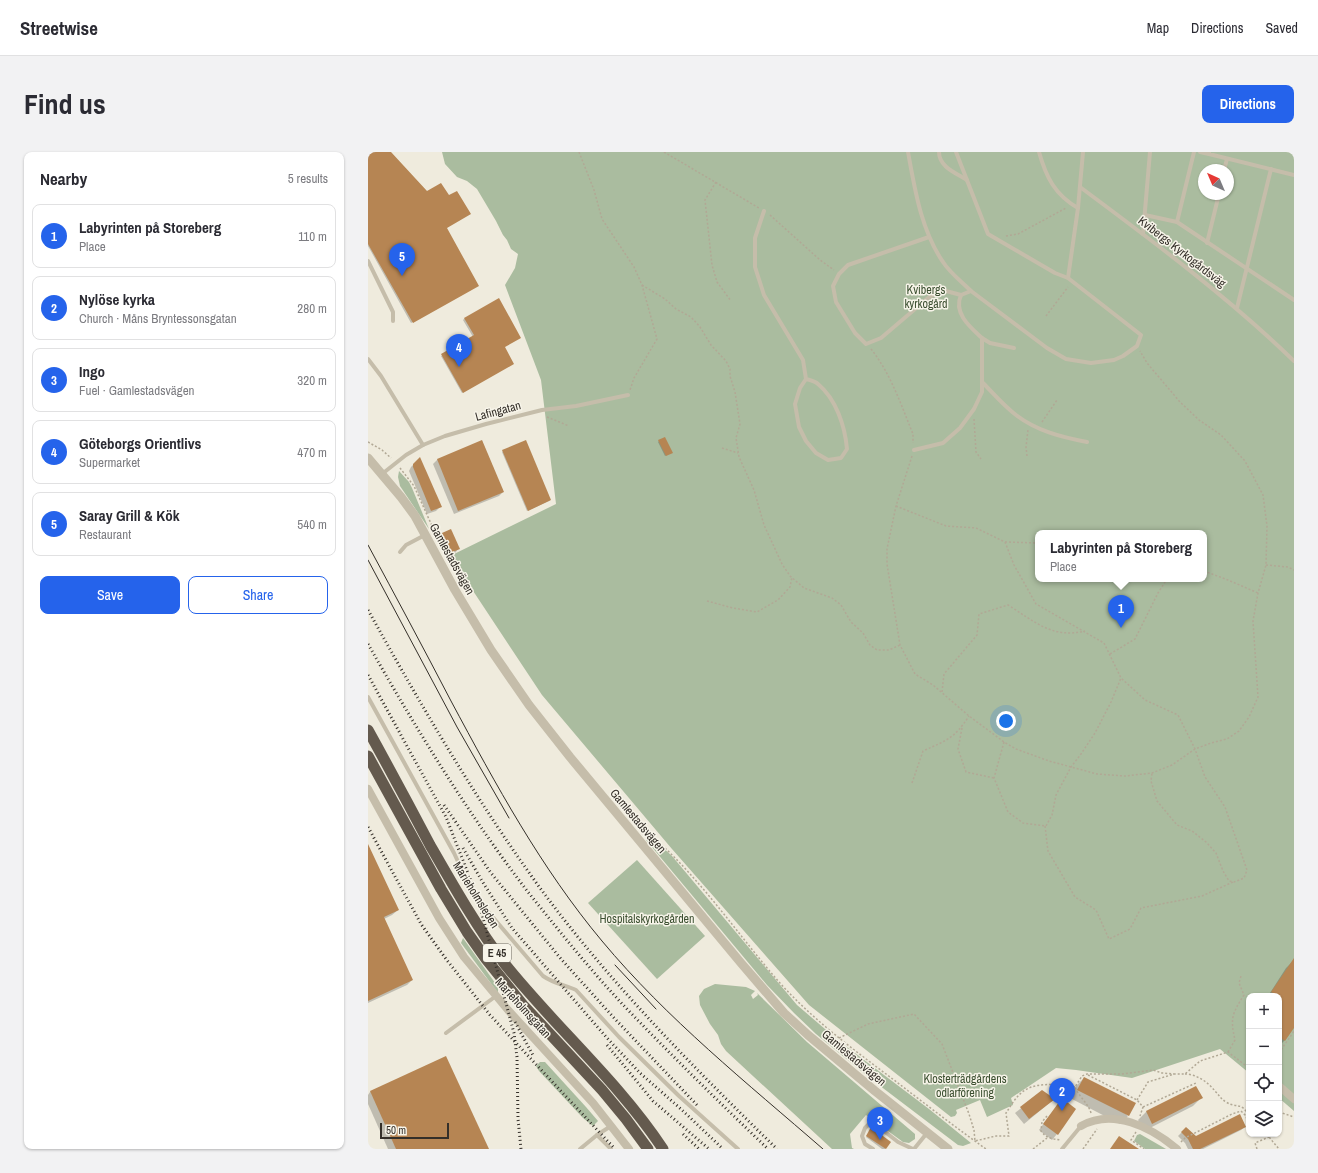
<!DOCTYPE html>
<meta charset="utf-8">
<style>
body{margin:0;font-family:"Archivo Narrow",sans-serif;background:#f2f2f3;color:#2b2b33}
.controls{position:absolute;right:12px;bottom:12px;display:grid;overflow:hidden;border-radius:8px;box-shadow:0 1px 3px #0004}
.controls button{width:36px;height:36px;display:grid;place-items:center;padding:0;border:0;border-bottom:1px solid #e1e1e2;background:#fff;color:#2b2b33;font:20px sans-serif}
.compass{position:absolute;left:830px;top:12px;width:36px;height:36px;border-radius:50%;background:#fff;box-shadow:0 1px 3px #0004;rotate:316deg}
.scale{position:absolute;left:12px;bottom:10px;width:69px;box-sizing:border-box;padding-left:4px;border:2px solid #342f29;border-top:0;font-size:11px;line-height:14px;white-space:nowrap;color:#342f29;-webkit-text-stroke:3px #f7f4e9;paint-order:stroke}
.you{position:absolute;left:638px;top:569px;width:14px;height:14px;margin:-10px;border:3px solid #fff;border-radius:50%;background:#1a73e8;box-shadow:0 0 0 6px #1a73e833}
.badge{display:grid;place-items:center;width:26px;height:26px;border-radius:50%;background:#2563eb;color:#fff;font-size:13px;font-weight:700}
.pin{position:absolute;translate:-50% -33px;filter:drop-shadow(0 1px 2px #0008)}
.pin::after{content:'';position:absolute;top:21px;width:14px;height:12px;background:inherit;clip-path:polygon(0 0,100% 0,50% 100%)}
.popup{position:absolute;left:667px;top:378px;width:172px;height:52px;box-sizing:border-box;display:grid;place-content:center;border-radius:8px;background:#fff;filter:drop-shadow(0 1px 3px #0005);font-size:13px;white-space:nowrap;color:#7c7c81}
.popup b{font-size:15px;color:#2b2b33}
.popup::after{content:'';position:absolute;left:50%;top:100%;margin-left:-8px;border:8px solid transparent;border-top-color:#fff}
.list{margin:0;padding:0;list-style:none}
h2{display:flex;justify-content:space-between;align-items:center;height:52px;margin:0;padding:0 16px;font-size:17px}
h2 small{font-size:13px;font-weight:400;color:#7c7c81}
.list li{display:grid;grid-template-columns:26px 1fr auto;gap:12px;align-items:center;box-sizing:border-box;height:64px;margin:0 8px 8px;padding:0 8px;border:1px solid #e1e1e2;border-radius:8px}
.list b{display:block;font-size:15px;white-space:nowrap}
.list p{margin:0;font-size:13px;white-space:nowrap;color:#7c7c81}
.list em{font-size:13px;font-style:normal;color:#7c7c81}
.actions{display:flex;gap:8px;padding:12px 16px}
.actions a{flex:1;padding:9px 0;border:1px solid #2563eb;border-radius:8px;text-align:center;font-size:14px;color:#2563eb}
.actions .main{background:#2563eb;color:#fff}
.icon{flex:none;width:22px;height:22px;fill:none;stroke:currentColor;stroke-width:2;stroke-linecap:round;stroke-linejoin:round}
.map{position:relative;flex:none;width:926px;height:997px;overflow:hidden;border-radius:8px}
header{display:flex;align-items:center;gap:24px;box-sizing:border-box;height:56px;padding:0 20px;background:#fff;border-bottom:1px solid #e1e1e2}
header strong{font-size:19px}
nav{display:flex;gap:22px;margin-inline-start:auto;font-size:14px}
.intro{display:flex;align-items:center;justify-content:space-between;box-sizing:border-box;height:96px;padding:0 24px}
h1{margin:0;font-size:28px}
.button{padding:10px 18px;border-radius:8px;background:#2563eb;color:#fff;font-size:14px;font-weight:700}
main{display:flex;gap:24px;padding:0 24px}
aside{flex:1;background:#fff;border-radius:8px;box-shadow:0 1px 3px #0004}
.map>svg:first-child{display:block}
.green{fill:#aabc9f;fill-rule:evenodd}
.shadow{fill:#0003}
.building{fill:#b68553}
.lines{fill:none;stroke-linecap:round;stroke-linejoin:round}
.path{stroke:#b1a895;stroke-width:1.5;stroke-dasharray:2 2;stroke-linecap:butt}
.service{stroke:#c5bdaa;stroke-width:4}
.minor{stroke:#c5bdaa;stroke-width:8}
.tertiary{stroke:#c5bdaa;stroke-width:9}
.trunk{stroke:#645a4e;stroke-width:11}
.tram{stroke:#342f29;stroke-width:1}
.rail{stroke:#342f29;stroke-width:3;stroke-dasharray:1 3;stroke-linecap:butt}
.labels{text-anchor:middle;stroke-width:3;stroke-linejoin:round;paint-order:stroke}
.shield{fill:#f7f4e9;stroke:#6e6a63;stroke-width:1}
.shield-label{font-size:11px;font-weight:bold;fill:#342f29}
.street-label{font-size:12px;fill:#342f29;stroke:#f7f4e9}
.park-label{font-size:12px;fill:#3b4f30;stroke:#f7f4e9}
</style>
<header>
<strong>Streetwise</strong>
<nav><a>Map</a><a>Directions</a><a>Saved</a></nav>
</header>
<div class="intro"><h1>Find us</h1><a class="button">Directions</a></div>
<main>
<aside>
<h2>Nearby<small>5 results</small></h2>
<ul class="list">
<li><span class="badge">1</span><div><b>Labyrinten på Storeberg</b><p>Place</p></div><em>110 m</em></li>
<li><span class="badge">2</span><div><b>Nylöse kyrka</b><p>Church · Måns Bryntessonsgatan</p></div><em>280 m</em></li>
<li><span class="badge">3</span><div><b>Ingo</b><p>Fuel · Gamlestadsvägen</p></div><em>320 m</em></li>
<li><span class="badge">4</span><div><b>Göteborgs Orientlivs</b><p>Supermarket</p></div><em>470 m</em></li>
<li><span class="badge">5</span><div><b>Saray Grill &amp; Kök</b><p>Restaurant</p></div><em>540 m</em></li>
</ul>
<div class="actions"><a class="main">Save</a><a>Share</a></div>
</aside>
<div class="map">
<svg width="926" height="997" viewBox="0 0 926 997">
<rect width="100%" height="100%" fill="#efebdd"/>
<!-- green -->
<g class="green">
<path d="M 74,0 L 926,0 L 926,959 L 911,946 L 911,844 L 881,844 L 881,921 L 852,897 L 764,926 L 708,918 L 688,916 L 643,946 L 645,953 L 619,965 L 612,948 L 588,958 L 589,961 L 587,964 L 583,965 L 441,853 L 304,697 L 174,543 L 82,404 L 188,352 L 173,228 L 137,133 L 147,116 L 150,102 L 143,97 L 139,88 L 135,83 L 128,69 L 109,37 L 99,29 L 89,25 L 77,12 ZM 836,18 L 860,18 L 860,42 L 836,42 ZM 670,381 L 836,381 L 836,427 L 670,427 Z"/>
<path d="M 31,319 L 41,330 L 44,336 L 61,377 L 32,334 L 30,325 Z"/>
<path d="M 280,682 L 304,704 L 429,853 L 471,889 L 561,957 L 603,991 L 595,994 L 590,993 L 503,927 L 448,882 L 426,861 L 399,833 L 278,688 Z"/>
<path d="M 269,708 L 337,784 L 289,827 L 220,751 Z"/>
<path d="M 95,786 L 130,835 L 130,841 L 93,791 Z"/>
<path d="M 347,832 L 378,835 L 387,839 L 383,843 L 385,847 L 390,843 L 389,841 L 439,890 L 547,982 L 547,987 L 541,991 L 535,990 L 498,963 L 482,982 L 484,996 L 486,997 L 464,997 L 358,899 L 353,892 L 350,883 L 342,872 L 332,853 L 331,844 L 336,837 Z"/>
<path d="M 172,910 L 177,910 L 218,955 L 230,969 L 225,974 L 215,966 L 171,919 L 168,914 Z"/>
<path d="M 772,982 L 798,997 L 777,997 L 766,989 L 769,983 Z"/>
</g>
<!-- shadow -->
<g class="shadow">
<path d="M 0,0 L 22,0 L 59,40 L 80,44 L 77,76 L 109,134 L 43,171 L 0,94 Z"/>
<path d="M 131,148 L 136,195 L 144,212 L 94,241 L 73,204 L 105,185 L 95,168 L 96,167 Z"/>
<path d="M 114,289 L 135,340 L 131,344 L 86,362 L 65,312 L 69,308 Z"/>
<path d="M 291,289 L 302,301 L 297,304 L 290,290 Z"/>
<path d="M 135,299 L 182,348 L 181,349 L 159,359 L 134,300 Z"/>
<path d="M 51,307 L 72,355 L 68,359 L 59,362 L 41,319 L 43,315 Z"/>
<path d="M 82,378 L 90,397 L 87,401 L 78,404 L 70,386 L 74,382 Z"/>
<path d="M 0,694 L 30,758 L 24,763 L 16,767 L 44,828 L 39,833 L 0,851 Z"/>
<path d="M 923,811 L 926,813 L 926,874 L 916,889 L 911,894 L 911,844 L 900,844 L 918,816 Z"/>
<path d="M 78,906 L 120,997 L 20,997 L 0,952 L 0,943 L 2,940 Z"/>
<path d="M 716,926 L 760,964 L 752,972 L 702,946 L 708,934 Z"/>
<path d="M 828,935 L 833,946 L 825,954 L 776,979 L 770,968 L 778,960 Z"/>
<path d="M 674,939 L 685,948 L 656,972 L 647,961 Z"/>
<path d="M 694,947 L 689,982 L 684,988 L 671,978 Z"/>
<path d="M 877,975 L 873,978 L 835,997 L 820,997 L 817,991 L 810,984 L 818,976 L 828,985 Z"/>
<path d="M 503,978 L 522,990 L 517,997 L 514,997 L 498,985 Z"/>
</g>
<!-- building -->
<g class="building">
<path d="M 0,0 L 23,0 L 59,39 L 73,31 L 81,43 L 89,39 L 103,62 L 79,76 L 111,134 L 45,171 L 0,92 Z"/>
<path d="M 131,146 L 153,186 L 137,195 L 146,212 L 95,241 L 73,202 L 106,183 L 96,166 Z"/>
<path d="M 297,285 L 305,301 L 298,304 L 290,288 Z"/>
<path d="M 114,288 L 136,340 L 90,359 L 69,307 Z"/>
<path d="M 158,288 L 183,348 L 160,359 L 134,298 Z"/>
<path d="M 52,305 L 74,355 L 63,359 L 45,315 L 45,312 Z"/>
<path d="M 83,377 L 92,397 L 82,401 L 74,381 Z"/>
<path d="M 0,692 L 31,758 L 16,765 L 45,828 L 0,849 Z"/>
<path d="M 926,806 L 926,876 L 917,889 L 911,885 L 911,844 L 903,840 Z"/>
<path d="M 78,904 L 121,997 L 28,997 L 2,939 Z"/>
<path d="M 716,925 L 768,951 L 761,964 L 709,938 Z"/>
<path d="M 828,934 L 835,946 L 784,972 L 778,959 Z"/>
<path d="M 674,938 L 687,947 L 661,967 L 652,955 Z"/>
<path d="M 694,946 L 708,957 L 690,983 L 675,972 Z"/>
<path d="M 872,962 L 878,975 L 832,997 L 825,997 L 820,987 L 813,980 L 818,975 L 828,984 Z"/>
<path d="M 503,975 L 523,990 L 518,997 L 498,984 Z"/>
<path d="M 751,984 L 771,997 L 742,997 Z"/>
</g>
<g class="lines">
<!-- path -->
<g class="path">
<path d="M 211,0 L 226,38 L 234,67 L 266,115 L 274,133 L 289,187 L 266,226 L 262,238"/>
<path d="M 296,0 L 391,56"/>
<path d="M 348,30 L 337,48 L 344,113 L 349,130 L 363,149"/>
<path d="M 402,63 L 452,108 L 466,118"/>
<path d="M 638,84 L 650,82 L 698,56"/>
<path d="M 274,133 L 297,147 L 308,157 L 323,165 L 332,175 L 343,193 L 358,209 L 362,217 L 362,224 L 367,240 L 372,272 L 368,286 L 371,305 L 386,338 L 396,373 L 414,412 L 422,424 L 436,436 L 464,446 L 473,453 L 483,470 L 495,481 L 502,493 L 509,498 L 521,498 L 532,493"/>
<path d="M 678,164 L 700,135"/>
<path d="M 503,197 C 523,222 533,253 545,282 L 545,291"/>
<path d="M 179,265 L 201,274"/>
<path d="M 606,267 L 608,300 L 613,307"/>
<path d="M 674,270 L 689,248"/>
<path d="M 0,290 L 14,298 L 23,306"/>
<path d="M 354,296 L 370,301"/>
<path d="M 544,304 L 528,354 L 519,397 L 519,412 L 532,493 L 547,522 L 565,533 L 601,564 L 636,590 L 648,597 L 681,609 L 729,622 L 757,624 L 784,621 L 804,613 L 827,597 L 843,591 L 859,587 L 871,579 L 881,565 L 890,545 L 885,469 L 890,441 L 898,413 L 899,374 L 895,343 L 877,309 L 853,283 L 831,268 L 812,250 L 779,211 L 772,199"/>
<path d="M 659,304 L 658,295 L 660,278"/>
<path d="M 32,316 L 46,334 L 65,376"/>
<path d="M 528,354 L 578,374 L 608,376 L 637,390 L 646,413 L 668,452 L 736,491 L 753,526 L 777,548 L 810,563 L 827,597 L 837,625 L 857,655 L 879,718 L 876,726 L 866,730 L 861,729 L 855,719 L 848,701 L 838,690 L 824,679 L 809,673 L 789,649 L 783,629 L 784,621"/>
<path d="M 637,390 L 670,391"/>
<path d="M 898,413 L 920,415 L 926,418"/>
<path d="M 836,419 L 860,428 L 890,441"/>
<path d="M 339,449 L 365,456 L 389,460 L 410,448 L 422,435 L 424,425"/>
<path d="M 742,502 L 767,487 L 790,441 L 799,427"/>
<path d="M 574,540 L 576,522 L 609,483 L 611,462 L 640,453 C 666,469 684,487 717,479"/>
<path d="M 594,576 L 590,597 L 598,620 L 626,626"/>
<path d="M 636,590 L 626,626 L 640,660 L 655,671 L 678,674 L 684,663 L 688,643 L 703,615 L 713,602 L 727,581 L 743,550 L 753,526"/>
<path d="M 544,631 L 555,599 C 579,588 586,587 601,564"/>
<path d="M 677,674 L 680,699 L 707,745 L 728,758 L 741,787 L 762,777 L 773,756 L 834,744 L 865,730"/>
<path d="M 273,675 C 327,718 366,778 411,830 C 445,868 486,898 526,928 C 556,951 587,975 618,997"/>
<path d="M 471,886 L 500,872 L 546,862 L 574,892 L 601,962 L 606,978 L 607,989 L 628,984 L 641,984 L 638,961 C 642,955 646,948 651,943 C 665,928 689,933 707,935"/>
<path d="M 860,900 L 867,888 C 862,866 864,862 876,843 L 871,831 L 873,824"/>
<path d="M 911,901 L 926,879"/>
<path d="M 817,922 C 828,922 840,930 847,939 C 851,943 853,947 858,950 C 869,957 873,949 881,964"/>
<path d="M 720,923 L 769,948 L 775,955 L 772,964"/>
<path d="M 769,948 L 780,930 L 806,922 L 817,922 L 832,909 L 860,900 L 881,916"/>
<path d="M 775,955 L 828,931"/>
<path d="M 911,960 L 926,965"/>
<path d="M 723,961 C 720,951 711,945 707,935 L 714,924 L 719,922 L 753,922 L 785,918 L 794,921 L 806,922"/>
<path d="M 679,964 L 674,970 L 673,979 C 678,986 684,987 693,988"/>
<path d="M 768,980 L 763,988 L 776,997"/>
<path d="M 894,982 L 901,985 L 911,997"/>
<path d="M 813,990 L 817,986 L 864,962 L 873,959 L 877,963 L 879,967 L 881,966"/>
<path d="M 665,997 L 679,986"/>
<path d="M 715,997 L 729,977"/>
<path d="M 889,997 L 887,991 L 901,985"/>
</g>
<!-- service -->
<g class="service">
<path d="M 540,0 C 547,38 553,78 575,110 C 582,121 594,130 603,139 L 593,143 L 574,138 L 560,146 L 513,186 L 498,192 L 487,181 L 468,150 L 465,134 L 471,122 L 480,113 L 561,85"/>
<path d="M 571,0 C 571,15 588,21 599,28"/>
<path d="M 588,0 L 620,82 L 687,121 L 700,126"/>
<path d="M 671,0 C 678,25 687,43 710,56"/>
<path d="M 832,0 L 841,2"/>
<path d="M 841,0 L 841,2 L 926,23"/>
<path d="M 856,18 L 859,7"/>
<path d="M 712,35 C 786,90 860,145 926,209"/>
<path d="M 396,59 L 387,86 L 387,115 L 396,143 L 435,208 L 438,227 L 432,236 L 427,252 L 431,275 L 438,289 L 448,301 L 460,308 L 473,306 L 479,297 C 477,274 468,247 450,232 C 447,229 442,228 438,227"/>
<path d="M 777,63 L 809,70 L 926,148"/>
<path d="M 809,70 L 826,0"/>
<path d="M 775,82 L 782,0"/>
<path d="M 839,91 L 851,42"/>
<path d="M 0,109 L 25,160 L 25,169"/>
<path d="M 603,139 L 679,196 L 698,207 L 723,211 L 746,208 L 755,204 L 769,194 L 773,183 L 700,126 L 710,56 L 715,0"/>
<path d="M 869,156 L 903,17"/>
<path d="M 614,186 L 622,191 L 646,196"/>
<path d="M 0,207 L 13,224 L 55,293"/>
<path d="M 615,231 C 625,241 636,254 648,263 C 669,279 693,285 719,290"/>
<path d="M 546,298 L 575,291 L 592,276 L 606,257 L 614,240 L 614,186 C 602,175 585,161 593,143"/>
<path d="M 14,322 L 38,303 L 55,293 L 77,284 L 118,272 L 174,258 L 208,254 L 260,243"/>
<path d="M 32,400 L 38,393 L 57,383"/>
<path d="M 0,545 L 86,701 L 105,742 L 175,824 C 185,831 196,833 208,838 L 251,885 L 311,944 L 370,997"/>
<path d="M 78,881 L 128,844"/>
<path d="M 229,983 L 243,997"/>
<path d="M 212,997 L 229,983 L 243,974"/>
<path d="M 505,997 L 497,992 L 494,984 L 497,976 L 502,971 L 507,972 L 530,990 L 545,997"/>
<path d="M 546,997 L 559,981"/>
<path d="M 694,997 L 713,974"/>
</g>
<!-- minor -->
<g class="minor">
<path d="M 0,637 L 71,766 L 96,805 L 140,858 L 225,951 L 261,997"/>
<path d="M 911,934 L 926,947"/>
<path d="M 713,974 C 745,956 783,975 809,997"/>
</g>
<!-- tertiary -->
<path class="tertiary" d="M 0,306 L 33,345 L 47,364 L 87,438 L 123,498 L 161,553 L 202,605 L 373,811 L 416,861 L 440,883 L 507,939 L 580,997"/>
<!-- trunk -->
<g class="trunk">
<path d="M 0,578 C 21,616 42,655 62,693 C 85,733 108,774 136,811 C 187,875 250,929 295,997"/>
<path d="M 0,604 L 73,737 L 99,780 L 118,807 L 155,853 L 234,938 L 258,967 L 280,997"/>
</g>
<!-- tram -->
<g class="tram">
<path d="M 0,393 C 28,445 56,497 83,549 C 128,633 173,716 234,789 C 299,867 379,931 455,997"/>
<path d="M 0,408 L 89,575 L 141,666"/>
<path d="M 247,813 L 288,857"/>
</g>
<!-- rail -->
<g class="rail">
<path d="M 0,458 C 54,555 109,650 175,740 C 244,833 326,916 409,997"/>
<path d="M 0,492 C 49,578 100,662 160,740 C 192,780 224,820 259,857 C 305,905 352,951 400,997"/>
<path d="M 0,523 L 78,665 L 110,747 L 146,881 L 149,905 L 150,967 L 153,997"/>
<path d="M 76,653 L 123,721 L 193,807 L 247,867 L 329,953"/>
<path d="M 0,675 L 53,772 L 78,807 L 122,863 L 247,997"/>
<path d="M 95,696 L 114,729 L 144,776 L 239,886 L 272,921 L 314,958 L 355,997"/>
<path d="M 147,870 L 166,905"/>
<path d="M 239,893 L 285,949 L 341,997"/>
<path d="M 315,982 L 331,997"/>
</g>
</g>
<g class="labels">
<!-- shield labels -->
<rect class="shield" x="115" y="792" width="28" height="18" rx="3"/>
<g class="shield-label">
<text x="129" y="805">E 45</text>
</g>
<!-- street labels -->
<g class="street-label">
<text transform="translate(814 100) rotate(38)" y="4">Kvibergs Kyrkogårdsväg</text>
<text transform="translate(130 259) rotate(-15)" y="4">Lafingatan</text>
<text transform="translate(84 407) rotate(61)" y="4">Gamlestadsvägen</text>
<text transform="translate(270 669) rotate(50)" y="4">Gamlestadsvägen</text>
<text transform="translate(108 743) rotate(58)" y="4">Marieholmsleden</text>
<text transform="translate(155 856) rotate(48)" y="4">Marieholmsgatan</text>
<text transform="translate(486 906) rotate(40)" y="4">Gamlestadsvägen</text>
</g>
<!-- park labels -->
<g class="park-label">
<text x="558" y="142">Kvibergs<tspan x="558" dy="14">kyrkogård</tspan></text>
<text x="279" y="771">Hospitalskyrkogården</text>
<text x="597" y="931">Klosterträdgårdens<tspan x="597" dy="14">odlarförening</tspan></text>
</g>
</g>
</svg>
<div class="controls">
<button>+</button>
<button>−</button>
<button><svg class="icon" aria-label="locate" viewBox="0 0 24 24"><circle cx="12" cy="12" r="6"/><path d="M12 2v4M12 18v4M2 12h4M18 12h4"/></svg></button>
<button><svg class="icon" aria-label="layers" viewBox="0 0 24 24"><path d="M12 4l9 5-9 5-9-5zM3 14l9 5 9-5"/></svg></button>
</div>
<svg class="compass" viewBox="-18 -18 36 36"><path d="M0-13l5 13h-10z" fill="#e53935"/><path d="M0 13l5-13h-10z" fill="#7c7c81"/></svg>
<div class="scale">50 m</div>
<div class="you"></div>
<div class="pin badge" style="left:753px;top:476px">1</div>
<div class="popup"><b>Labyrinten på Storeberg</b>Place</div>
<div class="pin badge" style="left:694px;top:959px">2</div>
<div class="pin badge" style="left:512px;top:988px">3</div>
<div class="pin badge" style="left:91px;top:215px">4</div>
<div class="pin badge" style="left:34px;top:124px">5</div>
</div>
</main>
